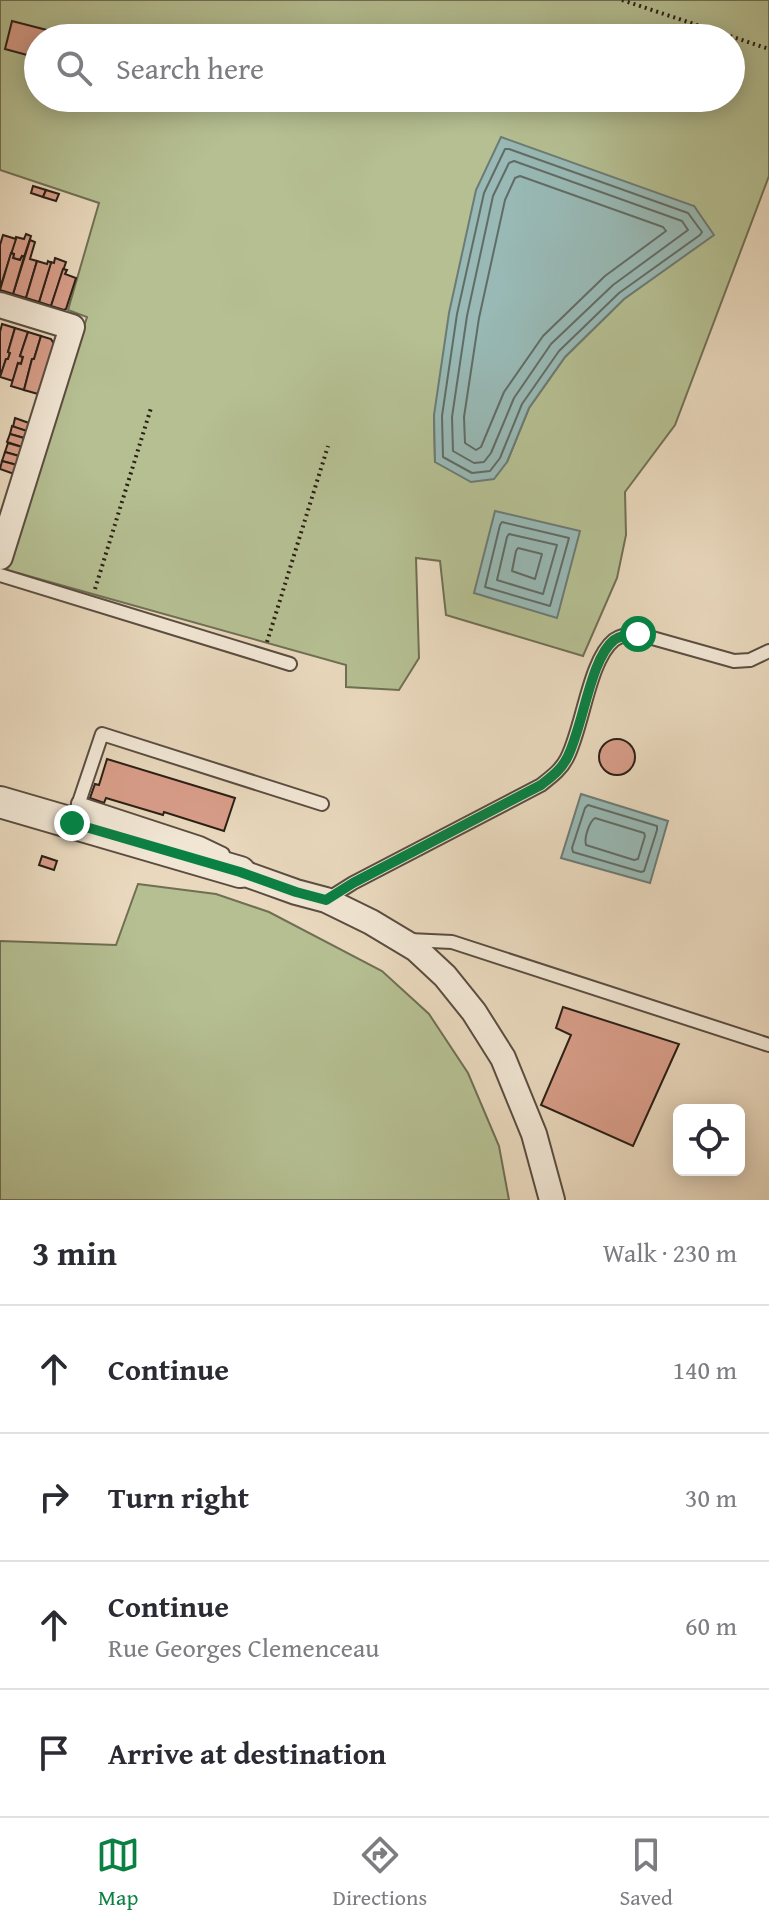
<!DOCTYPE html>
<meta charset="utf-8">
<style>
body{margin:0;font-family:"Gentium Book Plus",serif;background:#f2f2f3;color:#2b2b33}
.controls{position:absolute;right:24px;bottom:24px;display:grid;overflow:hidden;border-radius:12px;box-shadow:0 4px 20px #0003}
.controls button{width:72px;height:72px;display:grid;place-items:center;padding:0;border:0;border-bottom:2px solid #e1e1e2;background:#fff;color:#2b2b33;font:40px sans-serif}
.stop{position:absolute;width:24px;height:24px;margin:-18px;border:6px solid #0b8043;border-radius:50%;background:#fff}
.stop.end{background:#0b8043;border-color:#fff;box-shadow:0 2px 8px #0008}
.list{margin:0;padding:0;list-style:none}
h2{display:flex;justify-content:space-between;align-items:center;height:104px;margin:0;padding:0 32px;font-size:34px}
h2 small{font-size:26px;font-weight:400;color:#7c7c81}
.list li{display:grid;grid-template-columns:52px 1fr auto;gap:24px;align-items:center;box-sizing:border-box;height:128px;padding:0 32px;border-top:2px solid #e1e1e2}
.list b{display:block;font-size:30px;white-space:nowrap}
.list p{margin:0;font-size:26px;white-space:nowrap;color:#7c7c81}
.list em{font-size:26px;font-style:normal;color:#7c7c81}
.icon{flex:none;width:44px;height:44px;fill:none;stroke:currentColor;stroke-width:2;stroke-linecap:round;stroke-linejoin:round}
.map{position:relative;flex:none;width:769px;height:1200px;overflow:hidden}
.search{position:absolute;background:#fff;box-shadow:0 4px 20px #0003;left:24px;right:24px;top:24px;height:88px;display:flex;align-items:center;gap:20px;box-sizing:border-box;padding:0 28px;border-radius:44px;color:#7c7c81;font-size:30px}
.sheet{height:616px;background:#fff}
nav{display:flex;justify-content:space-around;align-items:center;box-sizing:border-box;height:112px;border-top:2px solid #e1e1e2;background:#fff;font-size:22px;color:#7c7c81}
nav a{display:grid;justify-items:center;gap:4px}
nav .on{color:#0b8043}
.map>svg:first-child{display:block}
.green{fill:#b5bf92;stroke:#706f54;stroke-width:2;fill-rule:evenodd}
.water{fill:#98b9b5;stroke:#6c7b75;stroke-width:2}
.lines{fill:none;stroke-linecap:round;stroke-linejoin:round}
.shore{stroke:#616c66;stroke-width:2}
.building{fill:#d89d89;stroke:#2a1f16;stroke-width:2}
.service-casing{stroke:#5a4d40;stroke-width:16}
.minor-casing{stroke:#5a4d40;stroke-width:28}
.tertiary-casing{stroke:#5a4d40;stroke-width:34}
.path{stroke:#2a1f16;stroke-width:4;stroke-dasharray:2 4;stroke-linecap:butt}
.service{stroke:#f1e6d4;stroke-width:12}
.minor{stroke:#f1e6d4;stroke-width:24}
.tertiary{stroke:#f1e6d4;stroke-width:30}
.route{stroke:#0b8043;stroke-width:10}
</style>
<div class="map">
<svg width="769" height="1200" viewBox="0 0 769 1200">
<rect width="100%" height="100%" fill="#e9d8bd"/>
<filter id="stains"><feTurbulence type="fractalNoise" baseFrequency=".0025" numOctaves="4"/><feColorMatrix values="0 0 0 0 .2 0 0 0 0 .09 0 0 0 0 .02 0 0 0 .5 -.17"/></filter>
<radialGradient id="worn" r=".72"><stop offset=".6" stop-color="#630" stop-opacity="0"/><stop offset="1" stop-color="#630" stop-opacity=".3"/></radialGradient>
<!-- green -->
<g class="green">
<path d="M 0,0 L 769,0 L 769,176 L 675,425 L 625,492 L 626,535 L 617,578 L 583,656 L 446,615 L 440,561 L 416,558 L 419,658 L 399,690 L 346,687 L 346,665 L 7,570 L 87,317 L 68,310 L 99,203 L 0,170 ZM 38,38 L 731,38 L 731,98 L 38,98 ZM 694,206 L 713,235 L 624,299 L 565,357 L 529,408 L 507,462 L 435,462 L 434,415 Z"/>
<path d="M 138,884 L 216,894 L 269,912 L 382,971 L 429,1014 L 468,1073 L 499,1146 L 509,1200 L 0,1200 L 0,941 L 116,945 Z"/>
</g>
<!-- water -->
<g class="water">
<path d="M 501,137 L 694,206 L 714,235 L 624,299 L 565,357 L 529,408 L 507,462 L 494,479 L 471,482 L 435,462 L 434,415 L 449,313 L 476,190 Z"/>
<path d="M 495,511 L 580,531 L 557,618 L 474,593 Z"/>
<path d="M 581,794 L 668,821 L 650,883 L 561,858 Z"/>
</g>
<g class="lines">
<!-- shore -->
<g class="shore">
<path d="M 505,149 L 509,149 L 688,213 L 702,232 L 700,235 L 619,293 L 559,351 L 522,404 L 500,458 L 490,471 L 472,473 L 443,457 L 442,416 L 457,314 L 484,193 Z"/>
<path d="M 514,161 L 682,221 L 688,230 L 613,285 L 551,344 L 514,398 L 491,453 L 484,462 L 474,463 L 453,451 L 452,417 L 467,316 L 493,196 L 509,163 Z"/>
<path d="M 520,176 L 663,227 L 666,231 L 605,276 L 543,336 L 504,392 L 481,447 L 476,450 L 465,443 L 464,417 L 479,318 L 505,200 L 515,178 Z"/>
<path d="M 502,522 L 569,538 L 550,606 L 485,587 L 500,525 Z"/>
<path d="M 509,534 L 557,545 L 543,594 L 497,580 L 507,537 Z"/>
<path d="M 518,548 L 542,554 L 535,579 L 512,571 L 516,551 Z"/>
<path d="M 588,805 L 657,826 L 657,830 L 644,871 L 641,872 L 573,852 L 572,848 L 585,808 Z"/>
<path d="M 595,818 L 644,833 L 645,836 L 638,859 L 634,860 L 586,845 C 584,838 589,822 595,818 Z"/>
</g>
</g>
<!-- building -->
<g class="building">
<path d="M 12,21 L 78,38 L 38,38 L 38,58 L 5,49 Z"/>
<path d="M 33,186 L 46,190 L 43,197 L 31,193 Z"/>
<path d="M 46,190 L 59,194 L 56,201 L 43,197 Z"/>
<path d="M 26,234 L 31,236 L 24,257 L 22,256 L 20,260 L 13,258 L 14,254 L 11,253 L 16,237 L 24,239 Z"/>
<path d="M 3,235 L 16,239 L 0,288 L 0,245 Z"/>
<path d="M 30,240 L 35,242 L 30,259 L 37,261 L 26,298 L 13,294 Z"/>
<path d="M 11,253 L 14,254 L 13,258 L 20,260 L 22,256 L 24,257 L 13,294 L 0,290 Z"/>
<path d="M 55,258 L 66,262 L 51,306 L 39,302 L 51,262 L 54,263 Z"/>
<path d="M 37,261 L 47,264 L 48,261 L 51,263 L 39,302 L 26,298 Z"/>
<path d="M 63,269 L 67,270 L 65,274 L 76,278 L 66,309 L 64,310 L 51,306 Z"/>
<path d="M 2,324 L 15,328 L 8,352 L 10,353 L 8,359 L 6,359 L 2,372 L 0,372 L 0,332 Z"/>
<path d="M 15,328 L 28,332 L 20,356 L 23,357 L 21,364 L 18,363 L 13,381 L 0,377 L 6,359 L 8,359 L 10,353 L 8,352 Z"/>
<path d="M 28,332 L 41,336 L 34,359 L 32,359 L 24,390 L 11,386 L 18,363 L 21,364 L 23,357 L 20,356 Z"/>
<path d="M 41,336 L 51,339 L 54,344 L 38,394 L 24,390 L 32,359 L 34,359 Z"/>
<path d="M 15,418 L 29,423 L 27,431 L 13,427 Z"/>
<path d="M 12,426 L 27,431 L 24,438 L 10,434 Z"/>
<path d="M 10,434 L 24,438 L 22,447 L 7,442 Z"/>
<path d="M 8,443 L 22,447 L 19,456 L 5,452 Z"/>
<path d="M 5,452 L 19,456 L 17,465 L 2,461 Z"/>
<path d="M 2,461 L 17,465 L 14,474 L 0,469 Z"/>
<circle cx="617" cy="757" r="18"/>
<path d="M 107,759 L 235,798 L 224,831 L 164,812 L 163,815 L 106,798 L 104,803 L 90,798 L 95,784 L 99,785 Z"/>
<path d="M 42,856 L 57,861 L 54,870 L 39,865 Z"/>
<path d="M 563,1007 L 679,1044 L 633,1146 L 541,1105 L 571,1035 L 556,1028 Z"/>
</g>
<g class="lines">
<defs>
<g id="service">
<path d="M 0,575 L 290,664"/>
<path d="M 78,803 L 200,843 L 223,854"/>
<path d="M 72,823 L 102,734 L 322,804"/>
<path d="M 326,900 L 353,883 L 541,785 C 551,777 561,770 567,758 C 583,727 589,660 614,640 C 621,635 629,634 638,634 L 734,661 L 750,660 L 769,651"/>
<path d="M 409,940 L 452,942 L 769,1045"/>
</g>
<g id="minor">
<path d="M 0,305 L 72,327 L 0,557"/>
<path d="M 240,872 L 296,892 L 326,900 L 371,922 L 416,949 L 445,976 L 474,1012 L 503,1058 L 534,1134 L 552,1200"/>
</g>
<path id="tertiary" d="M 0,802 L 240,872"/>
</defs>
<!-- service casing -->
<use href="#service" class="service-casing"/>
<!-- minor casing -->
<use href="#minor" class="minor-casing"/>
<!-- tertiary casing -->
<use href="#tertiary" class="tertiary-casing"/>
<!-- path -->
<g class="path">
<path d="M 622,0 L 769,49"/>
<path d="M 95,589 L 151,408"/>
<path d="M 267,642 L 328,446"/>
</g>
<!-- service -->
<use href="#service" class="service"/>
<!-- minor -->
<use href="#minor" class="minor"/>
<!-- tertiary -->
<use href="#tertiary" class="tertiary"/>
</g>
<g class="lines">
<!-- route -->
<path class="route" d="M 72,823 L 240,872 L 296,892 L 326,900 L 353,883 L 541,785 C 551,777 561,770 567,758 C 583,728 590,659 614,640 C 621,635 629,635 638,634"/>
</g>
<rect width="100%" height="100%" filter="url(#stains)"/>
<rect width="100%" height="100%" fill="url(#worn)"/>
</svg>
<div class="controls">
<button><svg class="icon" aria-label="locate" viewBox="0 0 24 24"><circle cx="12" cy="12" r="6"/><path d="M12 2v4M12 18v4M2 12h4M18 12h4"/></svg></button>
</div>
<div class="stop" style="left:638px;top:634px"></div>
<div class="stop end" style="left:72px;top:823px"></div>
<div class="search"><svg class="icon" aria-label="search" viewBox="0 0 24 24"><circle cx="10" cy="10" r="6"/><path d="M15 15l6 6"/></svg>Search here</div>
</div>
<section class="sheet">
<h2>3 min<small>Walk · 230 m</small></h2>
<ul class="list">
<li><svg class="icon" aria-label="ahead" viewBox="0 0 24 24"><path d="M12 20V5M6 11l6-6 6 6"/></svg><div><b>Continue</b></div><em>140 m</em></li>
<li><svg class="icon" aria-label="right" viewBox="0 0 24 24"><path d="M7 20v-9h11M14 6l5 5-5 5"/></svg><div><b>Turn right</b></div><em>30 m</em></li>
<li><svg class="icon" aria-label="ahead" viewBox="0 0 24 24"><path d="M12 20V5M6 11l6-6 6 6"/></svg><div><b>Continue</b><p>Rue Georges Clemenceau</p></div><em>60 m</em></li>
<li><svg class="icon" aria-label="arrive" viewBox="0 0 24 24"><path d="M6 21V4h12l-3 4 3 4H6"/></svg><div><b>Arrive at destination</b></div></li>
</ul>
</section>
<nav>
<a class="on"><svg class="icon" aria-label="map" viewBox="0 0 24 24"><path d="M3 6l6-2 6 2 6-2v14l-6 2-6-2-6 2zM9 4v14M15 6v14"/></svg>Map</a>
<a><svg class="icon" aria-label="directions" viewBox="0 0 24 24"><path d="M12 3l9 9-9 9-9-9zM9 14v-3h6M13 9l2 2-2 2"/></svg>Directions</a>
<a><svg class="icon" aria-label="saved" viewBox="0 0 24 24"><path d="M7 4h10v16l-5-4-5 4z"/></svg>Saved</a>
</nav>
